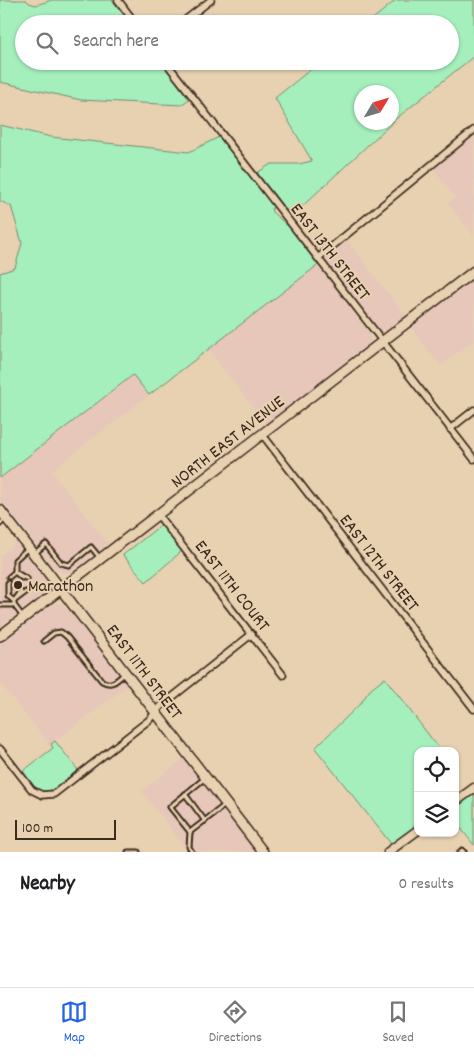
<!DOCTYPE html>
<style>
body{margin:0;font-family:Dekko,sans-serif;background:#f6f6f6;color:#202124}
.controls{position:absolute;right:15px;bottom:15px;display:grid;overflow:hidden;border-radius:10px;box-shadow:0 1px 4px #0004}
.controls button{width:45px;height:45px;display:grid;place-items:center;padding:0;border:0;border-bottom:1px solid #e0e0e0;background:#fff;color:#202124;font:25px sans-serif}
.compass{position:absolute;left:354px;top:85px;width:45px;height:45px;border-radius:50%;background:#fff;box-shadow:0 1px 4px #0004;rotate:52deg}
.scale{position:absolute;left:15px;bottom:12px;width:101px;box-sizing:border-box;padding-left:5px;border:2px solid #3b2a1e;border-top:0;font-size:14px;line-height:18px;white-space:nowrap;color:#3b2a1e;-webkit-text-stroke:4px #e8d1b1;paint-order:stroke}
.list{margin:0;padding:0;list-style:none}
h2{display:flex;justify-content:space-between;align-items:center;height:65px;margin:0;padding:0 20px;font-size:21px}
h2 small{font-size:16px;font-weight:400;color:#757577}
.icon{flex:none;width:28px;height:28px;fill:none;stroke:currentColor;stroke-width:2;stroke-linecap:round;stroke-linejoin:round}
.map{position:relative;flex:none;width:474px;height:852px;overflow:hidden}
.search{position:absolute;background:#fff;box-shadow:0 1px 4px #0004;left:15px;right:15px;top:15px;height:55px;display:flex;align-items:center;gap:12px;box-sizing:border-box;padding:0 18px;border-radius:28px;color:#757577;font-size:19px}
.sheet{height:135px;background:#fff}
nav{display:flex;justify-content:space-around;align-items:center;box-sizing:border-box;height:70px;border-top:1px solid #e0e0e0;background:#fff;font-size:14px;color:#757577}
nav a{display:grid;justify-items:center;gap:2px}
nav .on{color:#2563eb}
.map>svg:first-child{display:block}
.built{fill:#e6c7ba}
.green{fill:#a5efbd;stroke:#708c6e;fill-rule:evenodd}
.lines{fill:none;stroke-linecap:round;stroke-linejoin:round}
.service-casing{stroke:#3b2a1e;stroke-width:7}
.minor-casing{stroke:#3b2a1e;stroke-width:9}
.tertiary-casing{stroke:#3b2a1e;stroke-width:11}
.secondary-casing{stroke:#3b2a1e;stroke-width:12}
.service{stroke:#e8d1b1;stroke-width:3}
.minor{stroke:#e8d1b1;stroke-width:5.5}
.tertiary{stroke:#e8d1b1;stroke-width:8}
.secondary{stroke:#e8d1b1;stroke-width:9}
.poi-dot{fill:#3b2a1e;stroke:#e8d1b1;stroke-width:2}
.labels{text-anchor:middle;stroke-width:4;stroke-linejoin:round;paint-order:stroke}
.street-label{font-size:18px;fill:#3b2a1e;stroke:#e8d1b1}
.poi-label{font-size:18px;fill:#3b2a1e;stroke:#e8d1b1;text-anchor:start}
</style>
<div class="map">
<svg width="474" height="852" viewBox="0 0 474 852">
<rect width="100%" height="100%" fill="#e8d1b1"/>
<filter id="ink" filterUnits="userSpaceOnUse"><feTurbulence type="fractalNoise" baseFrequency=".02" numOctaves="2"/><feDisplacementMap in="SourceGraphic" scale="10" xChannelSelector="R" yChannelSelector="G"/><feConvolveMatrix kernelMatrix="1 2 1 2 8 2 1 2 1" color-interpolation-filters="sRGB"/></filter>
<g filter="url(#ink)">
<!-- built -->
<g class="built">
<path d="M 474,134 L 474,236 L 448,203 L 455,197 L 433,168 Z"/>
<path d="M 346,239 L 406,316 L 386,332 L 377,330 L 324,262 L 327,254 Z"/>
<path d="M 318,265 L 369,332 L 371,341 L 368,346 L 266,424 L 208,349 Z"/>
<path d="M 474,277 L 474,340 L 441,366 L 410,326 Z"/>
<path d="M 134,375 L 149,395 L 51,471 L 108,544 L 73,571 L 68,573 L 62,573 L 54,568 L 0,500 L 0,478 Z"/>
<path d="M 14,538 L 42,575 L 46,582 L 46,586 L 42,595 L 0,627 L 0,556 L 14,545 Z"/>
<path d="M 59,603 L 68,609 L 128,685 L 50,745 L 0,683 L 0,644 L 51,605 Z"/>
<path d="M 184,758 L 256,852 L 188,852 L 142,791 Z"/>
</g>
<!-- green -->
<g class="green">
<path d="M 0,0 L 26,0 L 29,3 L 36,5 L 52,0 L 112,0 L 131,24 L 24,24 L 24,61 L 160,61 L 189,99 L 181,105 L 81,100 L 0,82 Z"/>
<path d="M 396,0 L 474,0 L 474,56 L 397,118 L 296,212 L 286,210 L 257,173 L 271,164 L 299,164 L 312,161 L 275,98 L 321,61 L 450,61 L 450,24 L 367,24 ZM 362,92 L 392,92 L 392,122 L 362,122 Z"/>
<path d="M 0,125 L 51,137 L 189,152 L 219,137 L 275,208 L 271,208 L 272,212 L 289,227 L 318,265 L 149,395 L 133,375 L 0,478 L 0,273 L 15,268 L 22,243 L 11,206 L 0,201 Z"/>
<path d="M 162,524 L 183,550 L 146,582 L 123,555 Z"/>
<path d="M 385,678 L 441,751 L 418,751 L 418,825 L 392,845 L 315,748 L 360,704 L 370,690 Z"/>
<path d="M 55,741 L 78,770 C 67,779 49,800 34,787 C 30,783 27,776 23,771 L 53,748 L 51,744 Z"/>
<path d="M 474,792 L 474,845 L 455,821 L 455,806 Z"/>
</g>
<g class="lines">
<defs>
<g id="service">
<path d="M 0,524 L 6,518"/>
<path d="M 27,549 L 15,560 L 15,572 L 27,579"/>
<path d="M 35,553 L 46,544 L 61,563 L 69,565 L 91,547 L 100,558"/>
<path d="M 9,577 L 15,572 L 22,578"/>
<path d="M 8,583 L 8,596 L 14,601 L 21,592"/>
<path d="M 0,605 L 14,605"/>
<path d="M 23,617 L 14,605 L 14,601 L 26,592"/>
<path d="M 44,641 L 54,633 L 61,632 L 67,637 L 102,681 C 112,687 117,680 125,673"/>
<path d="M 205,778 L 170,807 L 190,832 L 225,805"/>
<path d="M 185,794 L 205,821"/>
<path d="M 190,832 L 189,847 L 192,852"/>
<path d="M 128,852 L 138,852"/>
<path d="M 460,852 L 462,850 L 464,852"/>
</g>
<g id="minor">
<path d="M 118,0 L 136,24"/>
<path d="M 180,24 L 211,0"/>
<path d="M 165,61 L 474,459"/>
<path d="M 318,258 L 474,130"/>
<path d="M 450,429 L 474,410"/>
<path d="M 262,434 L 474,709"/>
<path d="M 158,515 L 283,675"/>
<path d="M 0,749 L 32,790 L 42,795 L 54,794 L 149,720 L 161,706 L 252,634"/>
</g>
<g id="tertiary">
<path d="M 455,802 L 474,788"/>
<path d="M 388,852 L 418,830"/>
</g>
<g id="secondary">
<path d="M 0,510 L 263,852"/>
<path d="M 0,636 L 474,271"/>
</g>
</defs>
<!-- service casing -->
<use href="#service" class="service-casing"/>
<!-- minor casing -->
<use href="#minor" class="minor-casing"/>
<!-- tertiary casing -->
<use href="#tertiary" class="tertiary-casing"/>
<!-- secondary casing -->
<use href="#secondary" class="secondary-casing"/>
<!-- service -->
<use href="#service" class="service"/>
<!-- minor -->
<use href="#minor" class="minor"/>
<!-- tertiary -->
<use href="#tertiary" class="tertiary"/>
<!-- secondary -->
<use href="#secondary" class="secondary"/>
</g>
</g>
<!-- markers -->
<circle class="poi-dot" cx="18" cy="585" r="5"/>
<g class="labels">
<!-- street labels -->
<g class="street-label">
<text transform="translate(331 251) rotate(52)" y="6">EAST 13TH STREET</text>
<text transform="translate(227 441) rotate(-38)" y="6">NORTH EAST AVENUE</text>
<text transform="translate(380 562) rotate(52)" y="6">EAST 12TH STREET</text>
<text transform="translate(233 585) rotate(52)" y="6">EAST 11TH COURT</text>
<text transform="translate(145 671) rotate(53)" y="6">EAST 11TH STREET</text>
</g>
<!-- poi labels -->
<g class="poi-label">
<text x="28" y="591">Marathon</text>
</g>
</g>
</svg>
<div class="controls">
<button><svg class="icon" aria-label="locate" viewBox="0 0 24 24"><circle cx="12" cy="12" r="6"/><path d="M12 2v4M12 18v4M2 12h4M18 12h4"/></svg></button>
<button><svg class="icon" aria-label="layers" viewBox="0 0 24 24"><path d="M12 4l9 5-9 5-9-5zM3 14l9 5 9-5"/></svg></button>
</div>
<svg class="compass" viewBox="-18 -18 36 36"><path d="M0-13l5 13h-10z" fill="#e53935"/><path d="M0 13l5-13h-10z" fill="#757577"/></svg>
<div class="scale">100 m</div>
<div class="search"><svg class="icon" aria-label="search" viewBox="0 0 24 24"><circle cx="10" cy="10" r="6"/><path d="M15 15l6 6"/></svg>Search here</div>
</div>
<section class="sheet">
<h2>Nearby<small>0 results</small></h2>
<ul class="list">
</ul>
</section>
<nav>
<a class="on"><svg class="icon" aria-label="map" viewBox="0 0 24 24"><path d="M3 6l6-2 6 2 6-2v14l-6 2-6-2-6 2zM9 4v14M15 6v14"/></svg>Map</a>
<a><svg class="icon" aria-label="directions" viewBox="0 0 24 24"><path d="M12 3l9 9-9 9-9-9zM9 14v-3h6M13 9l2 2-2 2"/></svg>Directions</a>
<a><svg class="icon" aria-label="saved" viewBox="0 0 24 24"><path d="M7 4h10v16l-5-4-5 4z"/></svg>Saved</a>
</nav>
